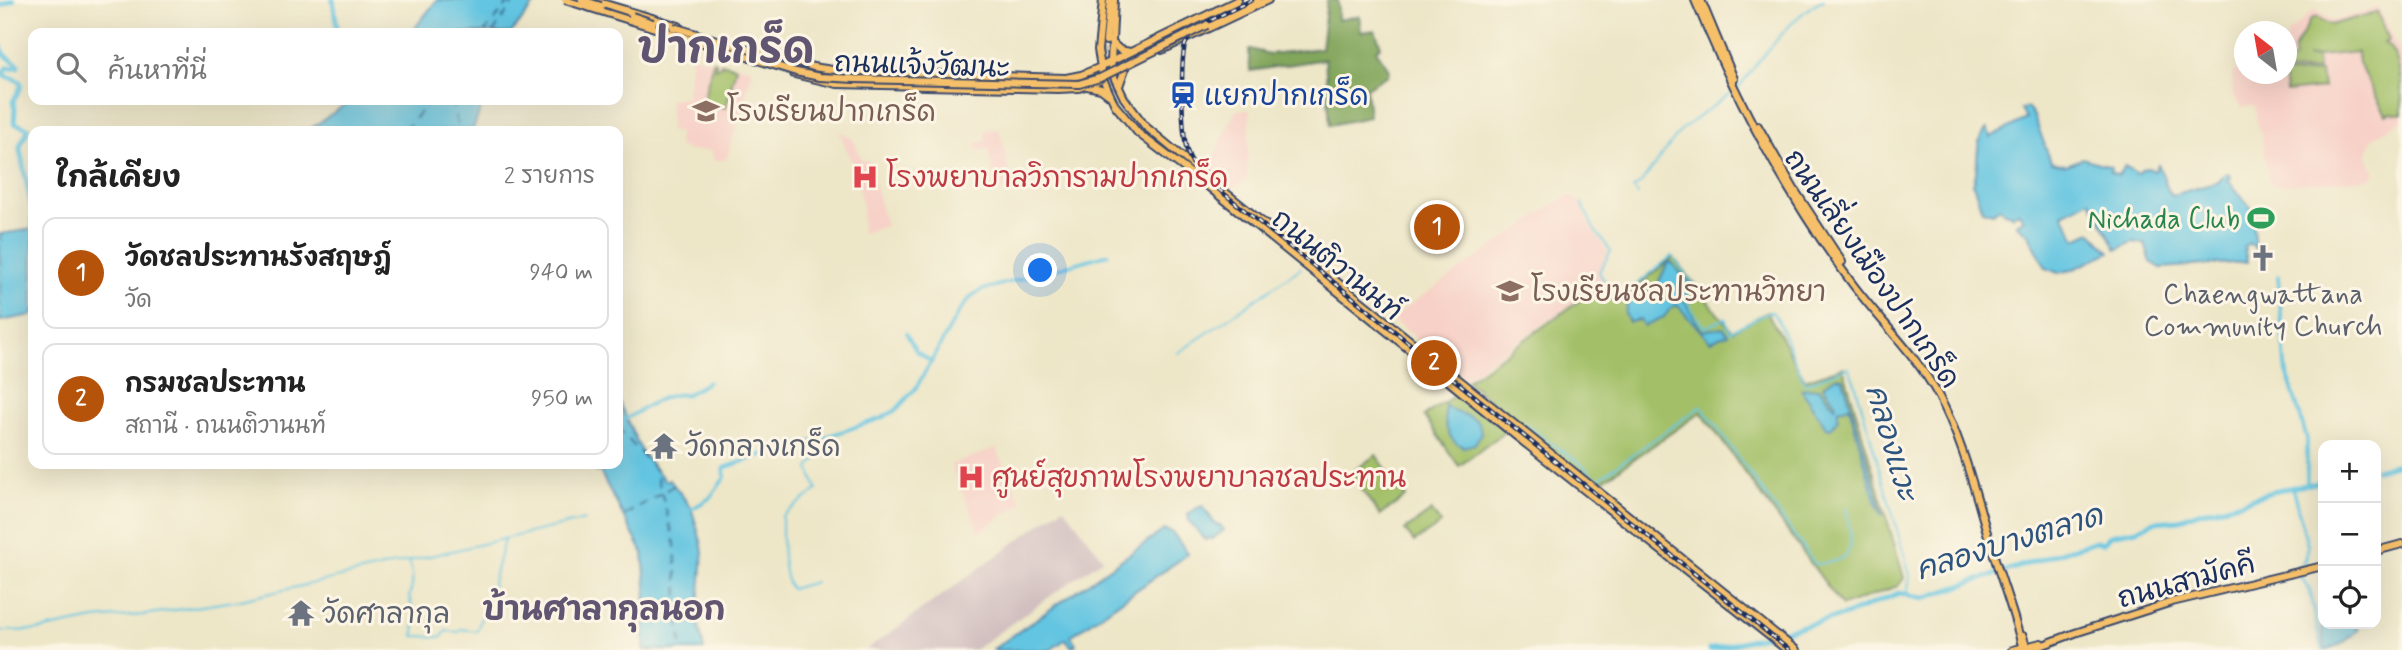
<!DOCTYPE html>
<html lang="th">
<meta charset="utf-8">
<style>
body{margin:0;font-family:Mynerve,"Playpen Sans Thai",sans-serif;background:#f2f2f2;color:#222}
.controls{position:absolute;right:21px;bottom:21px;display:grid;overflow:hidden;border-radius:14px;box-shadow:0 7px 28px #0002}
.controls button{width:63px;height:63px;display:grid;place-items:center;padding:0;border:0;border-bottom:2px solid #e0e0e0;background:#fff;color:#222;font:35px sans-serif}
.compass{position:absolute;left:2234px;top:21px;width:63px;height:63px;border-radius:50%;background:#fff;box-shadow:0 7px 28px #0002;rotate:329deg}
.you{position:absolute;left:1041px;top:271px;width:24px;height:24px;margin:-18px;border:5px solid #fff;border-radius:50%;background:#1a73e8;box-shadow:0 0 0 10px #1a73e833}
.badge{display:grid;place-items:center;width:46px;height:46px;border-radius:50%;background:#b45309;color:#fff;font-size:23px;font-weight:700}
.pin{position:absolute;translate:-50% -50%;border:4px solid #fff;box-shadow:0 2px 7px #0006}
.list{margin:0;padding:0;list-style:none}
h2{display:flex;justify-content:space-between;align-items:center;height:91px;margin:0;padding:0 28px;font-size:30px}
h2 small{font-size:23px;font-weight:400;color:#767676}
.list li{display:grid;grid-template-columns:46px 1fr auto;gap:21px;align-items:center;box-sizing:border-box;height:112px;margin:0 14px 14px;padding:0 14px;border:2px solid #e0e0e0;border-radius:14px}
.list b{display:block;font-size:26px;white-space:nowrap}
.list p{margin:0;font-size:23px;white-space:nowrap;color:#767676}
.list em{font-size:23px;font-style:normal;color:#767676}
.icon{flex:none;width:38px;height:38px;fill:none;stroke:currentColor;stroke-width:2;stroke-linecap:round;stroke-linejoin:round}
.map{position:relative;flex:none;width:2402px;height:650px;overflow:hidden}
.search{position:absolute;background:#fff;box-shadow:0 7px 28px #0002;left:28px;top:28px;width:595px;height:77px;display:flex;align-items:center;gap:18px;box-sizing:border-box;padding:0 24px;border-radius:14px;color:#767676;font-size:26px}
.panel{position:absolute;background:#fff;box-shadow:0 7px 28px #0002;left:28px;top:126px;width:595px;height:343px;border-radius:14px}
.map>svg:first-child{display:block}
.built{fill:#f7d1c7}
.industrial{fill:#d2bfc0}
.green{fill:#a3c067;stroke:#5f7862;stroke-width:2}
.forest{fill:#82a65c;stroke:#4e6a5d;stroke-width:2}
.water{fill:#63c5e1;stroke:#3f7aa0;stroke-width:2}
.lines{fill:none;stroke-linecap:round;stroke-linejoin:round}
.stream{stroke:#63c5e1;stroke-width:2}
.canal{stroke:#63c5e1;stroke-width:3.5}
.river{stroke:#63c5e1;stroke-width:5}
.ferry{stroke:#2d547f;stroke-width:2;stroke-dasharray:9 7;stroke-linecap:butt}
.major-tunnel{stroke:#c3c1b2;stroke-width:6;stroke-dasharray:6 3;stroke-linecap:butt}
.major-casing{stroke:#3a4a6e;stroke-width:10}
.major{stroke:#f6c06b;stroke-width:6}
.rail-casing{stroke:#1b2f5e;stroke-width:4.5}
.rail{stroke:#fcf5e5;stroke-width:2;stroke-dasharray:5;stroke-linecap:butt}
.major-bridge-casing{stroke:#3a4a6e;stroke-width:10;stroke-linecap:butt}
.major-bridge{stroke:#f6c06b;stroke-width:6}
.labels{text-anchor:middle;stroke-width:6;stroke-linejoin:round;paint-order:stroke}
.street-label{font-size:28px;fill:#1b2f5e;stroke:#fcf5e5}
.transit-label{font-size:28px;fill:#164399;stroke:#fcf5e5;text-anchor:start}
.education-label{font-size:28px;fill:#785e54;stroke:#fcf5e5;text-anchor:start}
.health-label{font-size:28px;fill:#be3a42;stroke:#fcf5e5;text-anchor:start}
.leisure-label{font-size:28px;fill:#27864d;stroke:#fcf5e5;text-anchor:end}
.worship-label{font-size:28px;fill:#5b616d;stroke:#fcf5e5;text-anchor:start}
.water-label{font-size:30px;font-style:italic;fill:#2d547f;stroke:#fcf5e5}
.quarter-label{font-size:32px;font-weight:bold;fill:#605671;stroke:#fcf5e5}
.town-label{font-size:42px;font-weight:bold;fill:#605671;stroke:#fcf5e5}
</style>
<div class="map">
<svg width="2402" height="650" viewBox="0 0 2402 650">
<rect width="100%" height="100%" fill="#fcf5e5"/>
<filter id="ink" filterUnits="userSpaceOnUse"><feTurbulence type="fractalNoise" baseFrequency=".0143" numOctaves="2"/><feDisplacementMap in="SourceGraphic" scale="14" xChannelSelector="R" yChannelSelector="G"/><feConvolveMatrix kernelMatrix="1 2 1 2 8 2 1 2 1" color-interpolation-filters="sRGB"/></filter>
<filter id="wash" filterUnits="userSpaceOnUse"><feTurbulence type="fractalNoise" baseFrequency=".00686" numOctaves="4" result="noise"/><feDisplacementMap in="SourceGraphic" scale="28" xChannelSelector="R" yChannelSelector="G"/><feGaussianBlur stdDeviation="1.57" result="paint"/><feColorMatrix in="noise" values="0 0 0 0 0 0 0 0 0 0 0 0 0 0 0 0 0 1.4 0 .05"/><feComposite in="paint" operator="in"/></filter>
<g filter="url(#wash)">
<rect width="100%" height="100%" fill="#ede6c7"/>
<!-- built -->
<g class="built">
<path d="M 2378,7 L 2402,55 L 2402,120 L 2373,138 L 2367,153 L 2375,174 L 2368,179 L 2274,186 L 2269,180 L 2261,134 L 2257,125 L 2255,106 L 2242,107 L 2232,93 L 2233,72 L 2244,67 L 2244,74 L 2286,74 L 2287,35 L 2311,12 L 2315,10 L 2333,21 Z"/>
<path d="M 691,56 L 753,69 L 726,160 L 714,160 L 712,150 L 686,151 L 686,148 L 678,147 L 679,132 L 670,131 L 670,99 L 687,97 Z"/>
<path d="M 1236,110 L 1250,110 L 1247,180 L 1230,190 L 1208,169 Z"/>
<path d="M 999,128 L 1011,179 L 997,195 L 988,149 L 978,151 L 976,143 L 986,141 L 984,131 Z"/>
<path d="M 839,131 L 853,139 L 862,161 L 868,160 L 886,226 L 862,233 L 862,202 L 854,167 Z"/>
<path d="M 1571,195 L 1580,202 L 1589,224 L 1608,252 L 1600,268 L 1603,282 L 1465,378 L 1391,318 L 1566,196 Z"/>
<path d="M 996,448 L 1022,503 L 979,532 L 951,465 Z"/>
</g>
<!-- industrial -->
<path class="industrial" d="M 1064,507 L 1103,559 L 974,650 L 866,650 Z"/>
<!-- green -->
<g class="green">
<path d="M 2377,12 L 2389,40 L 2384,43 C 2402,52 2402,93 2402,114 L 2390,113 L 2386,115 L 2358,63 L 2357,52 L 2307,57 L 2317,57 L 2318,70 L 2287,72 L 2287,60 L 2294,59 L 2294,49 L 2311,19 L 2317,17 L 2331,25 Z"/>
<path d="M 713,61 L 716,62 L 715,68 L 720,66 L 721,63 L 736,67 L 726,108 L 703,101 Z"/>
<path d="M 2321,72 L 2323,88 L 2286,92 L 2284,75 Z"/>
<path d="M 1673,257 L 1732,331 L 1767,312 L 1805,380 L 1843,367 L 1904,578 L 1898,586 L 1842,606 L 1701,412 L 1595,486 L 1467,381 L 1604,283 L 1617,303 Z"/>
<path d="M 1458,393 L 1506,431 L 1459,466 L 1424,416 Z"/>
<path d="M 1376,455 L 1406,497 L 1380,515 L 1350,474 Z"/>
<path d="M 1432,511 L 1441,524 L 1414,542 L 1405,530 Z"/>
</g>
<!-- forest -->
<path class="forest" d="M 1327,0 L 1338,0 L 1338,20 L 1359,16 L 1361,32 L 1375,30 L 1381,46 L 1376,50 L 1389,69 L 1388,75 L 1366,88 L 1369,117 L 1330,125 L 1325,59 L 1250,71 L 1249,49 L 1270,54 L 1321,48 Z"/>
<!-- water -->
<g class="water">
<path d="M 437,0 L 538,0 L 511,33 L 411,33 Z"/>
<path d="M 352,100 L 484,100 L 480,103 L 482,106 L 472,131 L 307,131 Z"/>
<path d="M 2027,108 L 2034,116 L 2051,162 L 2067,165 L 2083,158 L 2111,167 L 2110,172 L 2119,175 L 2125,166 L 2138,174 L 2142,169 L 2148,168 L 2155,171 L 2158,165 C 2165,175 2164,188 2172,195 L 2219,182 L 2222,177 L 2228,173 L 2231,178 L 2228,180 L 2252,209 L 2256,249 L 2249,243 L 2244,247 L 2247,262 L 2161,268 L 2151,262 L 2145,244 L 2132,242 L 2117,250 L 2090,200 L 2063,214 L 2076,239 L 2091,232 L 2110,252 L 2072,270 L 2058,273 L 2046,268 L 2029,235 L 2016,224 L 2024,220 L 2018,212 L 2012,216 L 2009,213 L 2004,213 L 2000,208 L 1992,213 L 1982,210 L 1973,184 C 1981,167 1972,142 1987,129 L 1991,137 L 2026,119 L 2021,109 Z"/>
<path d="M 33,229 L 33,315 L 0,321 L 0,234 Z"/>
<path d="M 1671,262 L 1693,287 L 1692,291 L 1683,299 L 1702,331 L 1723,327 L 1728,334 L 1710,341 L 1677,305 L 1671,308 L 1664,317 L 1644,326 L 1640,320 L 1629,322 L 1625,313 L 1627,304 L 1658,284 L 1667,264 Z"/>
<path d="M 1835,377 L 1843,378 L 1883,516 L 1875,501 L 1849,406 L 1838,410 L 1838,419 L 1831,428 L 1826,427 L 1801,389 L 1819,388 L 1835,407 L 1836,404 L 1823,386 Z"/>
<path d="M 618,400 L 642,453 L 665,481 L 669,479 L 691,507 L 701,541 L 703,552 L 698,621 L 704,650 L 644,650 L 646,586 L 643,553 L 599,470 L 596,472 L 594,468 L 599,464 L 618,464 Z"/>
<path d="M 1445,405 C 1455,416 1469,412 1479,423 L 1481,433 L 1475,444 L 1463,447 C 1446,440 1444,422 1445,405 Z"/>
<path d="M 1202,505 L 1215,524 L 1220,525 L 1224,530 L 1212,539 L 1210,538 L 1205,540 C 1200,532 1188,526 1188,514 Z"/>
<path d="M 1164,530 L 1172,532 L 1188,554 L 1071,636 L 1076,644 L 1072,647 L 1066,639 L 1050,650 L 992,650 Z"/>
<path d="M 2321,621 L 2323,621 L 2323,624 L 2351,624 L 2355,627 L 2357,626 L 2359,629 C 2351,638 2337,649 2325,650 Z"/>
</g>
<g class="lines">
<!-- stream -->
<g class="stream">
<path d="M 1738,88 C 1746,80 1751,70 1759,61 C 1772,45 1805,4 1824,0"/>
<path d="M 1638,196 L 1633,189 L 1641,183 L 1681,130 L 1733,91"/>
<path d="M 1582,203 L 1594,229 L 1611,251 L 1599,272 L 1616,301 L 1672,256 L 1701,294 L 1687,302 L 1704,328 L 1725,318 L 1730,331 L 1771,311 L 1777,318 L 1805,384 L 1848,367 L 1855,383 L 1910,575 L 1907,595"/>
<path d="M 1178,353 L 1301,268"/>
<path d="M 1524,423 C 1541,436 1558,449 1576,460 C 1585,466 1589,474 1598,479 L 1700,407 L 1703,408 L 1815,564 C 1859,562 1853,544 1846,509"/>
<path d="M 811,442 L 817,458 L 809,468 L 817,490 L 782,516 C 782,534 781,574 791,589 L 815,582"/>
<path d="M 409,562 C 413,571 414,587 409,595 L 415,621 L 414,636 L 442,637 L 446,631 L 459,632 L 461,629 L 477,631 L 492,586 L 504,540"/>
<path d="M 0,631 L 39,630 L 94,619 L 143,615 L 241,600 L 585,520"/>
</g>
<!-- canal -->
<g class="canal">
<path d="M 2278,276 L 2285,366 L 2307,439 L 2307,484"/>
<path d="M 906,333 L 916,351 L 932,362"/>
<path d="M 618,423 C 638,414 662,391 686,395 L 708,382"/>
<path d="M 2292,487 L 2308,546 L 2305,559 L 2297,571"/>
<path d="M 688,511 L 710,498 L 725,477 L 724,468 L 773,451 L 782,452 L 794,445 L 811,442 L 882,418 L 896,410 L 916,388 L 960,310 L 973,295 L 982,290 L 1108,254"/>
<path d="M 2299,575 L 2310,590 L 2322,650"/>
</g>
<!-- river -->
<g class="river">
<path d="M 333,0 L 338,33"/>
<path d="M 0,6 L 13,0"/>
<path d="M 0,45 L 5,55 L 18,64 L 18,67 L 7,68 L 3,72 L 5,76 C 31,82 19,87 13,102 L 15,109 L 14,123 L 28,128 C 27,137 19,142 20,150 L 33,214 L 33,228"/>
<path d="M 2376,470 L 2402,463"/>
<path d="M 1710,650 L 1846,615 L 1899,593 L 1924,598 L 2096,541 L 2103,543 L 2111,535 L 2137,530 L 2154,522 L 2180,520 L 2190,515 L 2235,504 L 2277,490 L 2323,482"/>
</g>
<!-- ferry -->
<g class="ferry">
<path d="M 484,33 L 511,0"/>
<path d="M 493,33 L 515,0"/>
<path d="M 451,100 L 459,131"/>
<path d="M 404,131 L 430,100"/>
<path d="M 618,428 L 655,469 L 675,544 L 681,650"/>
<path d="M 625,515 L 676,484"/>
</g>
</g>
</g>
<g filter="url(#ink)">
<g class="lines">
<!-- major-tunnel -->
<g class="major-tunnel">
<path d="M 1102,39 L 1103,62"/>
<path d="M 1106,60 L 1115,89"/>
</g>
<defs>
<g id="major">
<path d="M 592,0 L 679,26"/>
<path d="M 1103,0 L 1098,50 L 1103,79 L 1115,105 L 1138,133 L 1210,188 L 1516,436 L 1787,650"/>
<path d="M 1114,0 L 1111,62 L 1114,77 L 1124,98 L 1145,126 L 1225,192 L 1796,650"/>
<path d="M 1695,0 C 1736,99 1786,195 1851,282 C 1879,320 1915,353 1938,395 C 1964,442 1976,498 1992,549 C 2002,583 2015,616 2023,650"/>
<path d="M 1701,0 L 1734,79"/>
<path d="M 614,10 L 637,17"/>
<path d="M 1207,25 L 1258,0"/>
<path d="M 1106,41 L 1110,0"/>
<path d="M 1110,41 L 1120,50 L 1130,52"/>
<path d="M 753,48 L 813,67 L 839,71 L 1066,78 L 1081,75 L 1098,68 L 1238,0"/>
<path d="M 1162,50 L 1268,0"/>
<path d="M 794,74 L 837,84 L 1058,89 L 1079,88 L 1102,80"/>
<path d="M 1087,86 L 1101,89 L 1109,95"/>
<path d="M 1119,86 L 1125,69"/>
<path d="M 1758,126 L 1794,189 L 1842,262"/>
<path d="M 2376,551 L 2402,544"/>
<path d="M 2023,636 L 2027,650"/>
<path d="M 2012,650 L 2041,643"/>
<path d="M 2030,650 L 2075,633 L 2172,602 L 2323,566"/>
</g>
</defs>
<!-- major casing -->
<use href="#major" class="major-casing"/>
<!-- major -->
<use href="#major" class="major"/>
<defs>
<path id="rail" d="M 1252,0 L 1197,27 C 1192,32 1188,38 1185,45 C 1180,63 1182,132 1187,151 C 1190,160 1195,168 1201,175 L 1789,650"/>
</defs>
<!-- rail casing -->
<use href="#rail" class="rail-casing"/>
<!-- rail -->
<use href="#rail" class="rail"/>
<defs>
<g id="major-bridge">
<path d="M 565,0 L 796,72 L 820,77 L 854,79 L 1079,84 L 1100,78 L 1207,25"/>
<path d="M 582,0 L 601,6"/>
<path d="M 632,16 L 653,23"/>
<path d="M 673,27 L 757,52"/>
</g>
</defs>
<!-- major-bridge casing -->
<use href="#major-bridge" class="major-bridge-casing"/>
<!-- major-bridge -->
<use href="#major-bridge" class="major-bridge"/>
</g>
</g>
<!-- icons -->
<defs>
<symbol id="station-bare" viewBox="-9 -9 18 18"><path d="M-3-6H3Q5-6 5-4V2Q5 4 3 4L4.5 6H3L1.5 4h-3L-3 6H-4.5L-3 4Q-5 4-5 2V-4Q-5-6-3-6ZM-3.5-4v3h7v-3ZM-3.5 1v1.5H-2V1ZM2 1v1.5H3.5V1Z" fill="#1a4fb4" stroke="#fcf5e5" stroke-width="2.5" paint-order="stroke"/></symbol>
<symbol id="school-bare" viewBox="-9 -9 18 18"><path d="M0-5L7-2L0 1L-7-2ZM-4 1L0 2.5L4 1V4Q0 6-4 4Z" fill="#8d6e63" stroke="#fcf5e5" stroke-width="2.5" paint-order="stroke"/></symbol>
<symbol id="hospital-bare" viewBox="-9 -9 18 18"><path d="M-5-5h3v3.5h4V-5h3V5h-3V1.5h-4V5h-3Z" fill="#e0444e" stroke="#fcf5e5" stroke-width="2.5" paint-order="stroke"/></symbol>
<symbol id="stadium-bare" viewBox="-9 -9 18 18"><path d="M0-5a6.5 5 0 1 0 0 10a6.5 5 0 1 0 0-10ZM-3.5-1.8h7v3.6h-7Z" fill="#2e9e5b" stroke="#fcf5e5" stroke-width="2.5" paint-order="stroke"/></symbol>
<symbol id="church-bare" viewBox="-9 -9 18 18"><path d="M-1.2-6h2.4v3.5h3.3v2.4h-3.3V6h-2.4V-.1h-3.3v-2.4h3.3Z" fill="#6b7280" stroke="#fcf5e5" stroke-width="2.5" paint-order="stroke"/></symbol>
<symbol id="temple-bare" viewBox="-9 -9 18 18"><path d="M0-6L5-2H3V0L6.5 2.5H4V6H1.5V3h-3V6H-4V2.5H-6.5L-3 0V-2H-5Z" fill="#6b7280" stroke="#fcf5e5" stroke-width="2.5" paint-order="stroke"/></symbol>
</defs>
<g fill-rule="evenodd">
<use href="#station-bare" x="1164" y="76" width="38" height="38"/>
<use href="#school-bare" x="687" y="92" width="38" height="38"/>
<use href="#hospital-bare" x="846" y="158" width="38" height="38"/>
<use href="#stadium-bare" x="2242" y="199" width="38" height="38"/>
<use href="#church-bare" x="2244" y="239" width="38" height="38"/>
<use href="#school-bare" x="1491" y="272" width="38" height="38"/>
<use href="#temple-bare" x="645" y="427" width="38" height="38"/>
<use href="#hospital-bare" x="952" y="458" width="38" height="38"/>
<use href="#temple-bare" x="282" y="594" width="38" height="38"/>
</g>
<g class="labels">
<!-- street labels -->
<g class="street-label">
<text transform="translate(922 64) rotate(2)" y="10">ถนนแจ้งวัฒนะ</text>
<text transform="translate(1338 264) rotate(39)" y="10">ถนนติวานนท์</text>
<text transform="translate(1873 268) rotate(55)" y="10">ถนนเลี่ยงเมืองปากเกร็ด</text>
<text transform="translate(2186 580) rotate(-15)" y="10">ถนนสามัคคี</text>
</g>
<!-- transit labels -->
<g class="transit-label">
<text x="1204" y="105">แยกปากเกร็ด</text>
</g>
<!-- education labels -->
<g class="education-label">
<text x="727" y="121">โรงเรียนปากเกร็ด</text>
<text x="1531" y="301">โรงเรียนชลประทานวิทยา</text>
</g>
<!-- health labels -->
<g class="health-label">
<text x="886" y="187">โรงพยาบาลวิภารามปากเกร็ด</text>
<text x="992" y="487">ศูนย์สุขภาพโรงพยาบาลชลประทาน</text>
</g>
<!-- leisure labels -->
<g class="leisure-label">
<text x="2240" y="228">Nichada Club</text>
</g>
<!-- worship labels -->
<g class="worship-label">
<text x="2263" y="303" text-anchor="middle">Chaengwattana<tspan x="2263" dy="32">Community Church</tspan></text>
<text x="685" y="456">วัดกลางเกร็ด</text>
<text x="322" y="623">วัดศาลากุล</text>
</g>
<!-- water labels -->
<g class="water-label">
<text transform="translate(1892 442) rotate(74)" y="10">คลองแวะ</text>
<text transform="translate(2009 542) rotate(-17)" y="10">คลองบางตลาด</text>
</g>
<!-- quarter labels -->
<g class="quarter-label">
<text x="604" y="620">บ้านศาลากุลนอก</text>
</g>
<!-- town labels -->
<g class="town-label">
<text x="726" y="62">ปากเกร็ด</text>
</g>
</g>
</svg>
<div class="controls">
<button>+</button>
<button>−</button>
<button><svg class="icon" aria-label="locate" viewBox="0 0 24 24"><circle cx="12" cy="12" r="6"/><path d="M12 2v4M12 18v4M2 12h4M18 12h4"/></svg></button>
</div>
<svg class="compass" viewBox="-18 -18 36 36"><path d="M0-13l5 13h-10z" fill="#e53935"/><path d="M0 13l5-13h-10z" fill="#767676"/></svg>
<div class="you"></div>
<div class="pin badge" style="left:1437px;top:227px">1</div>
<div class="pin badge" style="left:1434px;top:363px">2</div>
<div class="search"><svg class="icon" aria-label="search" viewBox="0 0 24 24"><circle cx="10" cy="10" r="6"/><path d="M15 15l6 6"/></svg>ค้นหาที่นี่</div>
<section class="panel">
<h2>ใกล้เคียง<small>2 รายการ</small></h2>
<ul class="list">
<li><span class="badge">1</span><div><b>วัดชลประทานรังสฤษฎ์</b><p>วัด</p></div><em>940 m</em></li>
<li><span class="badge">2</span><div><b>กรมชลประทาน</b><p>สถานี · ถนนติวานนท์</p></div><em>950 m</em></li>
</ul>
</section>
</div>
